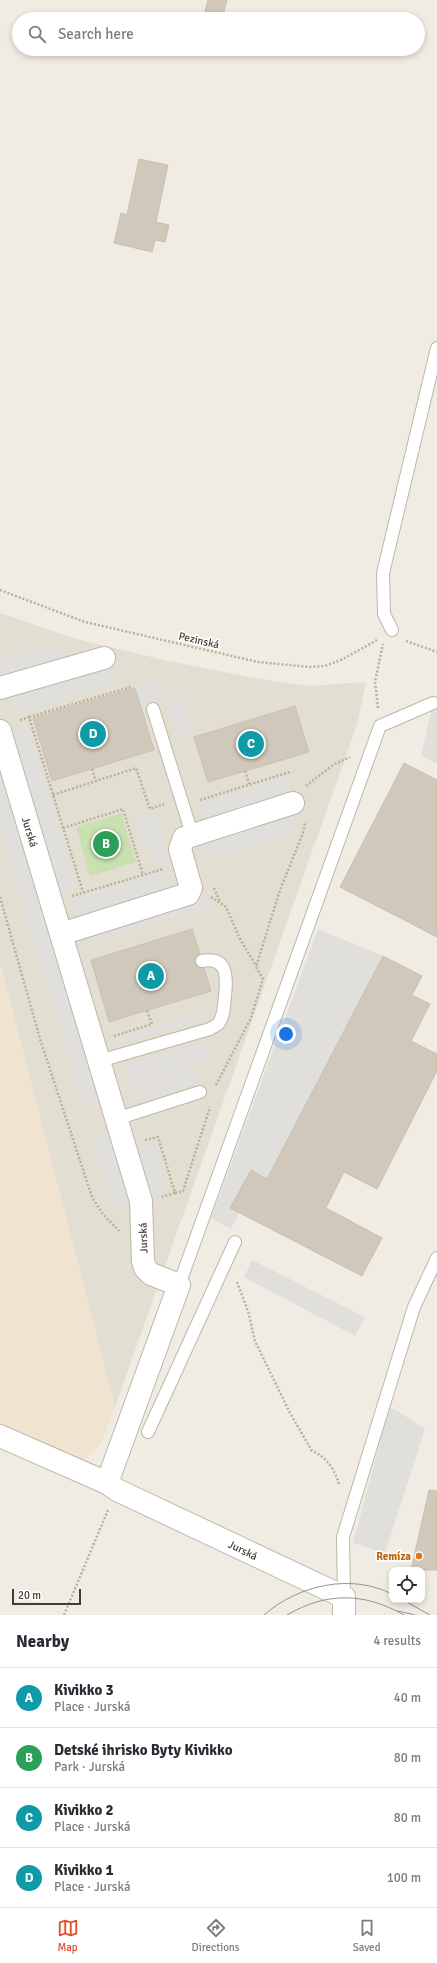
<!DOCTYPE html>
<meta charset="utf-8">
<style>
body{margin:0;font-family:Signika,sans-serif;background:#f7f7f7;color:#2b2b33}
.controls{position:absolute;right:12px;bottom:12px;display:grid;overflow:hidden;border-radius:8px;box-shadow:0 2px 6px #0003}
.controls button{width:36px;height:36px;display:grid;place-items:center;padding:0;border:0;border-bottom:1px solid #e1e1e2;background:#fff;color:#2b2b33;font:20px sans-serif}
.scale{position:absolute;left:12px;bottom:10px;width:69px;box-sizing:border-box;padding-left:4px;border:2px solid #413c34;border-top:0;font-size:11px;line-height:14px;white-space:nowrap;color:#413c34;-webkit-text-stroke:3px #fff;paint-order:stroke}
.you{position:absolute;left:286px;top:1034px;width:14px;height:14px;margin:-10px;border:3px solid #fff;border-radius:50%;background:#1a73e8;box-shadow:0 0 0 6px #1a73e833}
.badge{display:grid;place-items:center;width:26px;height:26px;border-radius:50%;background:#e34a27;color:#fff;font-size:13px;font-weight:700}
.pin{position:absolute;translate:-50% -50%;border:2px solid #fff;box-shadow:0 1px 4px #0006}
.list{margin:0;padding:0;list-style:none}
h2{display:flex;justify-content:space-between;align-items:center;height:52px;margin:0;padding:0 16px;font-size:17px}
h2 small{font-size:13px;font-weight:400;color:#7c7c81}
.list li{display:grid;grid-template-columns:26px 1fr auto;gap:12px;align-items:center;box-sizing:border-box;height:60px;padding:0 16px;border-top:1px solid #e1e1e2}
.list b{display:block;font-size:15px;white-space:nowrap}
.list p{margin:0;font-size:13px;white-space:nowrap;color:#7c7c81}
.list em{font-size:13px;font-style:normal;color:#7c7c81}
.icon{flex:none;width:22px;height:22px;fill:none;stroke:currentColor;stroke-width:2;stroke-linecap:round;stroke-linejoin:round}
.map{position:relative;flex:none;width:437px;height:1615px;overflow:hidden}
.search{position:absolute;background:#fff;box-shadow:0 2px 6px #0003;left:12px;right:12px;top:12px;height:44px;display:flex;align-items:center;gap:10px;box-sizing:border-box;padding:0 14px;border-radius:22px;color:#7c7c81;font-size:15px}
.sheet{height:292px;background:#fff}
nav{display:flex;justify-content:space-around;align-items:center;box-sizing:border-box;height:56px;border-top:1px solid #e1e1e2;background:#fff;font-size:11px;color:#7c7c81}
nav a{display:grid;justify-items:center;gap:2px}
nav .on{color:#e34a27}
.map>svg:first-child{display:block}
.residential{fill:#e3ded2}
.commercial{fill:#f0e4d0}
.green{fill:#c9e0b0}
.parking{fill:#e1dfdc}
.building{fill:#d0c8ba;stroke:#cac0ae}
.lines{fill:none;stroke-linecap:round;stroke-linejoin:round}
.service-casing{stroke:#bdb7aa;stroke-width:14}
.minor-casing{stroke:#bdb7aa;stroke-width:24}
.path{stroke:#bab09a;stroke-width:2.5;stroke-dasharray:2 2;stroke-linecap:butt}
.service{stroke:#fff;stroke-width:12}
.minor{stroke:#fff;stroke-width:22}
.tram{stroke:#939393;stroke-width:1}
.food-dot{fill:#e8710a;stroke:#fff;stroke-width:1.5}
.labels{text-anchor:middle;stroke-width:3.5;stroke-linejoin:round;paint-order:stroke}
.street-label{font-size:11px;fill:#413c34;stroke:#fff}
.food-label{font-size:11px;font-weight:bold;fill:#c56008;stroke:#fff;text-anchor:end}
</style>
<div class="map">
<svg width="437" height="1615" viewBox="0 0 437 1615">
<rect width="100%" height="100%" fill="#f0ece4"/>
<!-- residential -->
<path class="residential" d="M 0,613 L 77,639 L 168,661 L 255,678 L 308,686 L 366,682 L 357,725 L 115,1407 L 0,963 Z"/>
<!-- commercial -->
<path class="commercial" d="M 0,964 L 115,1407 L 101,1444 L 83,1461 L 0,1422 Z"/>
<!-- green -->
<path class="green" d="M 121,813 L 136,862 L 90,876 L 76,827 Z"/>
<!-- parking -->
<g class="parking">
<path d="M 58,642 L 63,658 L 0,678 L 0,660 Z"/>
<path d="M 110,666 L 115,684 L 14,714 L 8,696 Z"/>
<path d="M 159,680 L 164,698 L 140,705 L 135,688 Z"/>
<path d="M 182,697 L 191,729 L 175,734 L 166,702 Z"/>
<path d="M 437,697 L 437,764 L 421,756 L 433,703 Z"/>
<path d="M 27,722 L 77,888 L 59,893 L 10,727 Z"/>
<path d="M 0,768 L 99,1099 L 83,1104 L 0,829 Z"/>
<path d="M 285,777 L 291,795 L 206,820 L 200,802 Z"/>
<path d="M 154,811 L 169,860 L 152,865 L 137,816 Z"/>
<path d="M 294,815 L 299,833 L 207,860 L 201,842 Z"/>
<path d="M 165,871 L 170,888 L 77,916 L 72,899 Z"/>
<path d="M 214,897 L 216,904 L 86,944 L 84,936 Z"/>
<path d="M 318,929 L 383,956 L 267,1179 L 251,1170 L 239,1213 L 231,1229 L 211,1218 Z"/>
<path d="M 202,1013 L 204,1019 L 117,1045 L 115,1038 Z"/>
<path d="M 204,1042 L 209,1059 L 128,1082 L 123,1066 Z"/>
<path d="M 194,1066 L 199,1083 L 134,1102 L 129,1085 Z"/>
<path d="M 108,1130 L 130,1202 L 113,1207 L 91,1135 Z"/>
<path d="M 153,1143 L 167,1192 L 150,1197 L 136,1148 Z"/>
<path d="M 252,1260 L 365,1317 L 355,1336 L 244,1277 Z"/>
<path d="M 389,1408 L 396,1410 L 425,1429 L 385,1553 L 353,1543 Z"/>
</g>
<!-- building -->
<g class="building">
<path d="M 208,0 L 227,0 L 222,19 L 203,19 Z"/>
<path d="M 139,159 L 168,165 L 156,222 L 169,225 L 165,242 L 155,240 L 152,252 L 114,243 L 121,213 L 127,215 Z"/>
<path d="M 135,688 L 154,750 L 52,781 L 33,718 Z"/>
<path d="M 295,706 L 309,752 L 208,782 L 194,737 Z"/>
<path d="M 404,763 L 437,780 L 437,937 L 340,887 Z"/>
<path d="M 192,929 L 200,954 L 195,957 L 195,962 L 198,968 L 204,968 L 211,991 L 109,1022 L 91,960 Z"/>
<path d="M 383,956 L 422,976 L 412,995 L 430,1004 L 411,1041 L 437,1054 L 437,1071 L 377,1189 L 344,1172 L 326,1208 L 382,1238 L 362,1276 L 230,1208 L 251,1170 L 267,1179 Z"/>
<path d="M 429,1490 L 437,1491 L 437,1570 L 411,1570 Z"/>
</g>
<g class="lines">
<defs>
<g id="service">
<path d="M 392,630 L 384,614 L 383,573 L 437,348"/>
<path d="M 153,709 L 192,834"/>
<path d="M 99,1061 L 210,1029 C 212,1027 216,1026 218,1024 C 224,1017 224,1005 225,996 C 227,978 228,956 202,961"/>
<path d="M 116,1119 L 200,1092"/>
<path d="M 179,1285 L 380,726 L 433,703"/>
<path d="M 148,1432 L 235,1242"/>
<path d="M 344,1597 L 343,1537 L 414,1307 L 437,1258"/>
</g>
<g id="minor">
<path d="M 0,688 L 104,658"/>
<path d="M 0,731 L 141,1201 L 143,1261 L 145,1268 L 151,1274 L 179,1285 L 107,1483"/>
<path d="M 61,934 L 188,894 L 191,888 L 180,849 L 184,838 L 293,803"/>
<path d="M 0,1436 L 107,1483 L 117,1490 L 344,1597 L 344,1615"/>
</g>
</defs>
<!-- service casing -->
<use href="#service" class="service-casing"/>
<!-- minor casing -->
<use href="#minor" class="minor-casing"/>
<!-- path -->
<g class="path">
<path d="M 0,590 L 85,622 L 258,662 L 309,667 L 325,666 L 343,659 L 377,640"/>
<path d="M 406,641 L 437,652"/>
<path d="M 378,708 L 375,682 L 383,644"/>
<path d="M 29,717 L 131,687"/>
<path d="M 20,720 L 29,717 L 83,892"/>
<path d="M 92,769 L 96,781"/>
<path d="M 245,771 L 249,784"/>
<path d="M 306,786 L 333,765 L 350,757"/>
<path d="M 53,795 L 136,768 L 150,809 L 164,804"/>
<path d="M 200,800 L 290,772"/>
<path d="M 63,828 L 123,809 L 143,875"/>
<path d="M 214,888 L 220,902"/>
<path d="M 72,896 L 163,869"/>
<path d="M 0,897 L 40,1039 L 92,1197 L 102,1213 L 119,1231"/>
<path d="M 211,897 L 226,907 L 240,939 L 256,966"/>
<path d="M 114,1036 L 152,1024 L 147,1011"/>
<path d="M 216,1085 L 251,1018 L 263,979 L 256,967 L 280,890 L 303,833 L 305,823"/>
<path d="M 145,1140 L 158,1137 L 175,1193 L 162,1197"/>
<path d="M 175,1193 L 183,1191 L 210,1107"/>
<path d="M 237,1282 L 248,1311 L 255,1341 L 290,1413 L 312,1451 C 326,1456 335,1470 339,1484"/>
<path d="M 64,1615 L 108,1510"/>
</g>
<!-- service -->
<use href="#service" class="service"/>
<!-- minor -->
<use href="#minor" class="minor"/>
<!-- tram -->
<g class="tram">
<path d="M 403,1600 L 430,1615"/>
<path d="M 398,1611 L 415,1615"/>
<path d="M 264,1615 C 298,1585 351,1573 392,1594"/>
<path d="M 287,1615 C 326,1592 364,1592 404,1615"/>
</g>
</g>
<!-- markers -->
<circle class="food-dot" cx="419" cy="1556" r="4"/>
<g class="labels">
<!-- street labels -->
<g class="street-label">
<text transform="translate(199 640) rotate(13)" y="4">Pezinská</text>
<text transform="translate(30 832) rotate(73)" y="4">Jurská</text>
<text transform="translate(143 1238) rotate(-92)" y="4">Jurská</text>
<text transform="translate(243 1550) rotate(26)" y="4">Jurská</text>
</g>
<!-- food labels -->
<g class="food-label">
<text x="411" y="1560">Remíza</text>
</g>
</g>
</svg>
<div class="controls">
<button><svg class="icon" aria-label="locate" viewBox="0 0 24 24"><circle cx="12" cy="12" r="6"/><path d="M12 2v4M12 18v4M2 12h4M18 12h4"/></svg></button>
</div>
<div class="scale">20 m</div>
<div class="you"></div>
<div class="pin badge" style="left:151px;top:976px;background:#0f9aa8">A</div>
<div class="pin badge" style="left:106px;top:844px;background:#2e9e5b">B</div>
<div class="pin badge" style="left:251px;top:744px;background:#0f9aa8">C</div>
<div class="pin badge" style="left:93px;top:734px;background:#0f9aa8">D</div>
<div class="search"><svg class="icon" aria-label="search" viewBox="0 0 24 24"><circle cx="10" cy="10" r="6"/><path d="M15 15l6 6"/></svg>Search here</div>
</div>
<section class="sheet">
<h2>Nearby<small>4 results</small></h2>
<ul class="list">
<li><span class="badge" style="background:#0f9aa8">A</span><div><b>Kivikko 3</b><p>Place · Jurská</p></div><em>40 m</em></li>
<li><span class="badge" style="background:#2e9e5b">B</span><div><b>Detské ihrisko Byty Kivikko</b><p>Park · Jurská</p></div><em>80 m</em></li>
<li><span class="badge" style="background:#0f9aa8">C</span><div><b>Kivikko 2</b><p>Place · Jurská</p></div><em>80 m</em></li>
<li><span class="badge" style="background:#0f9aa8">D</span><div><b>Kivikko 1</b><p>Place · Jurská</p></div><em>100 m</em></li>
</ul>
</section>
<nav>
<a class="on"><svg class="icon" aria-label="map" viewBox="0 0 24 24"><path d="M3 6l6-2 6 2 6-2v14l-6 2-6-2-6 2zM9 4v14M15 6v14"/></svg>Map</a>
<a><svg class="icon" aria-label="directions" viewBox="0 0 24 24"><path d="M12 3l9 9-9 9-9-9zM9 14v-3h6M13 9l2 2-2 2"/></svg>Directions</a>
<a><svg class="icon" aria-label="saved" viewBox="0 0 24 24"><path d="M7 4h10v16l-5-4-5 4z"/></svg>Saved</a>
</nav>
